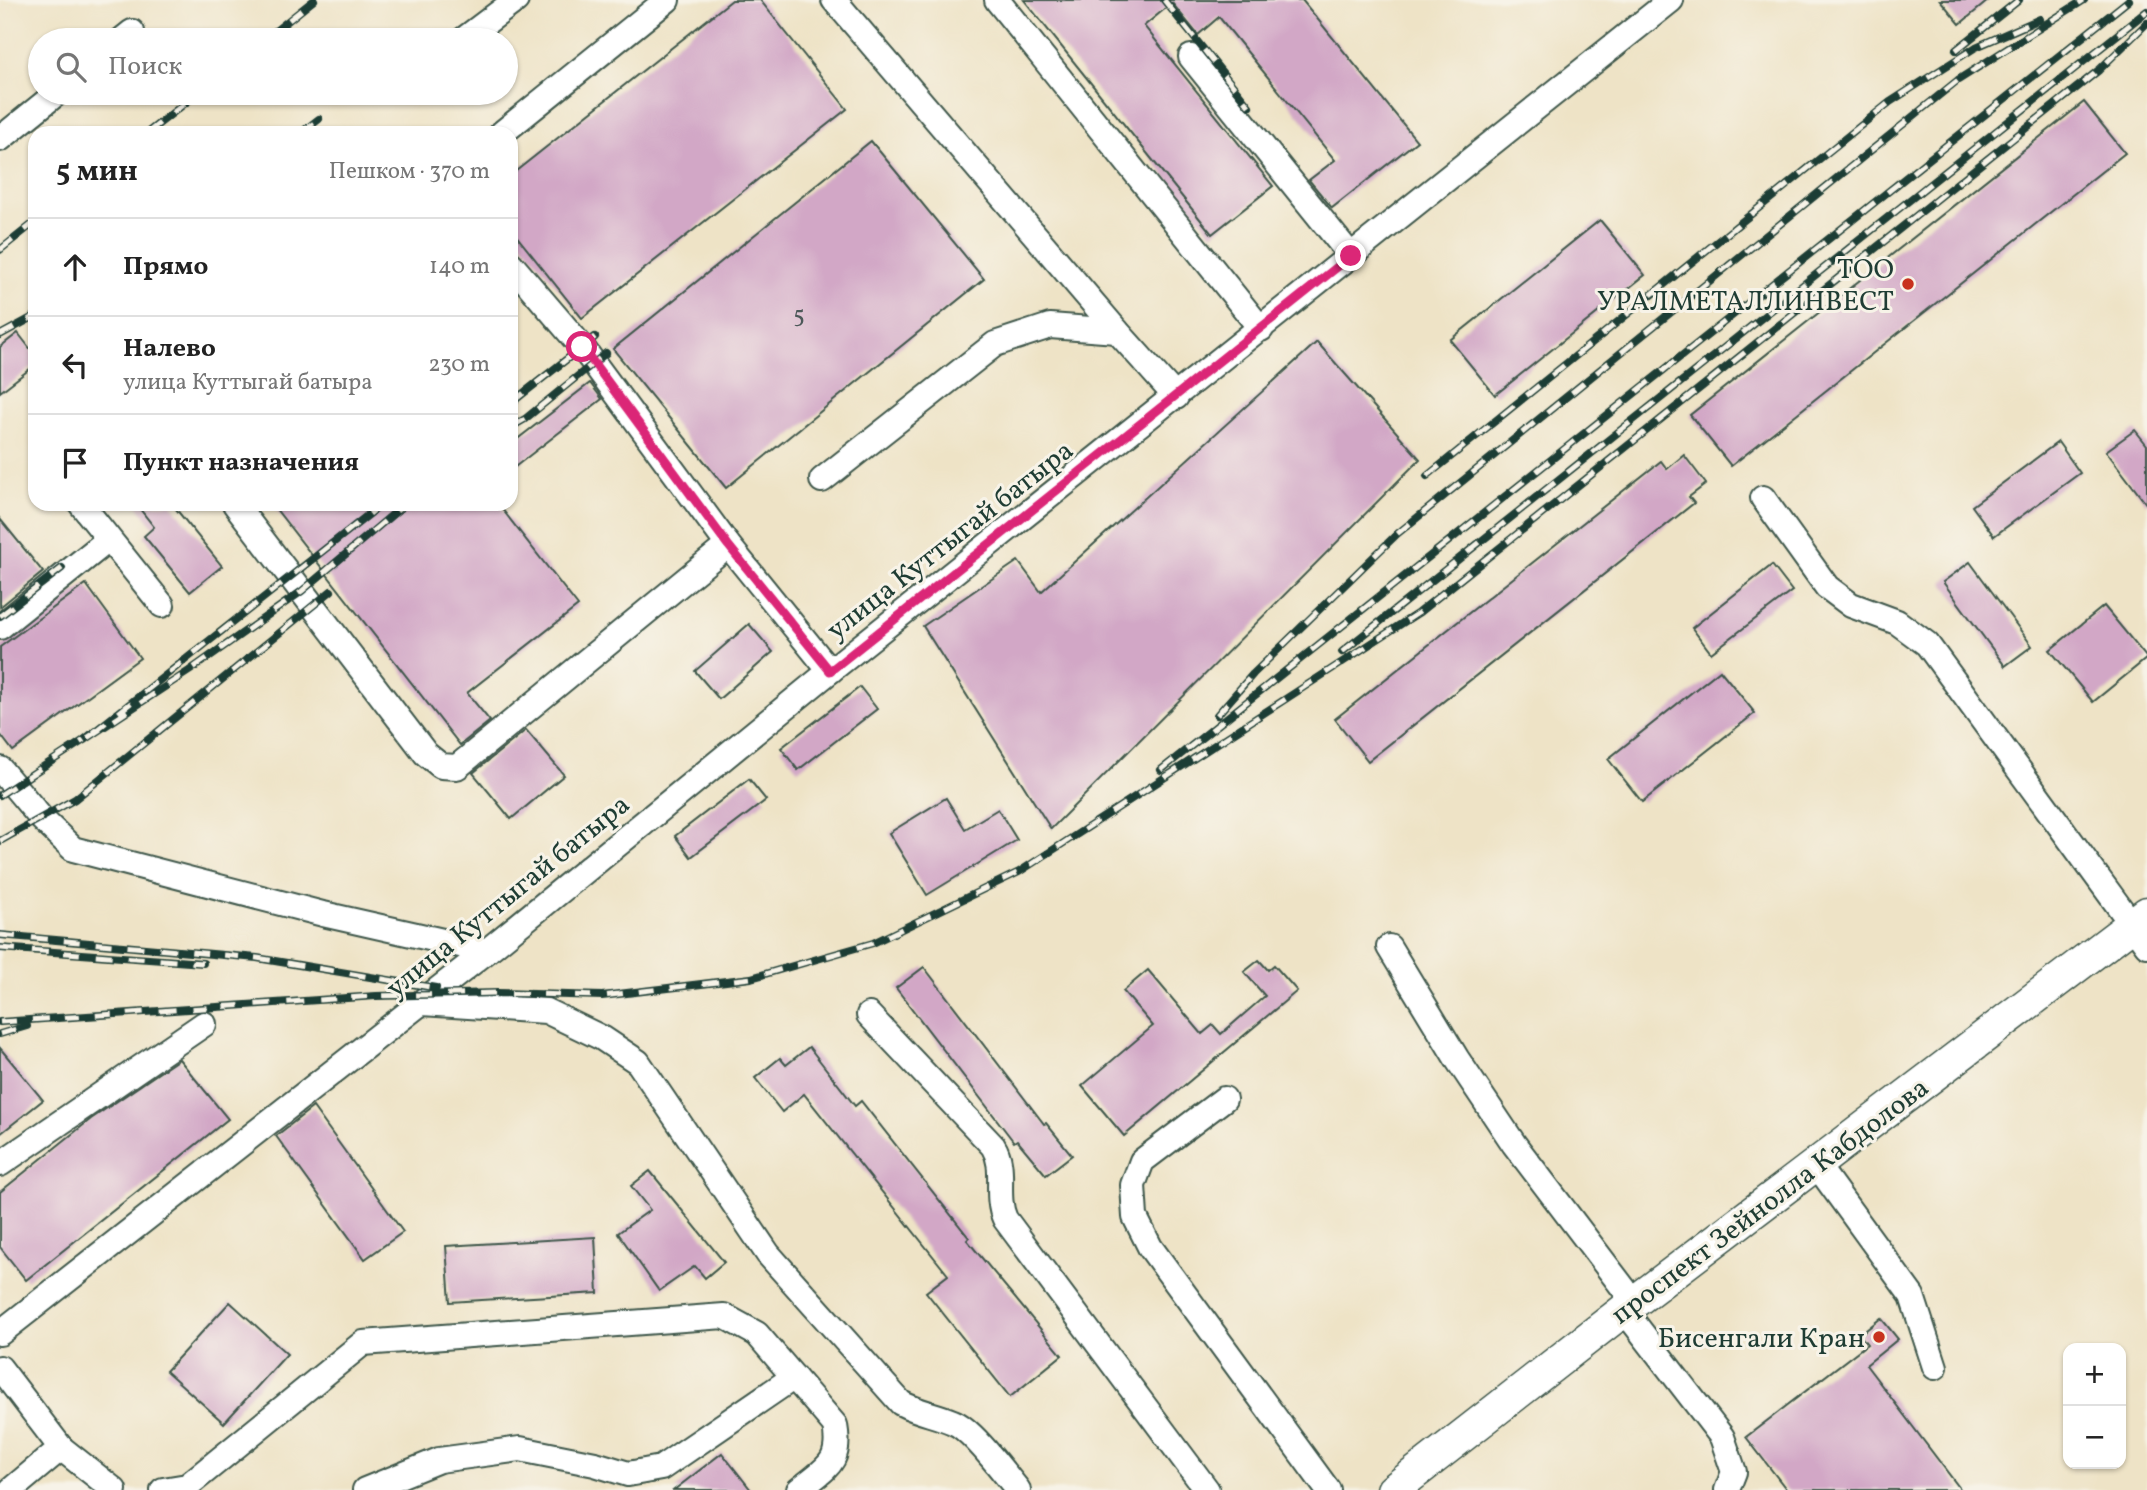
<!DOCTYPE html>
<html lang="ru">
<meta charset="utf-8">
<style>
body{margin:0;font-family:Vollkorn,serif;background:#f6f6f6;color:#222}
.controls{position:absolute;right:21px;bottom:21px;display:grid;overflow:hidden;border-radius:14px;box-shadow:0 2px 5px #0004}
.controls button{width:63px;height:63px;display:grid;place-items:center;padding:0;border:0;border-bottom:2px solid #e0e0e0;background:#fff;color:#222;font:35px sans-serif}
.stop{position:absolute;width:21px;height:21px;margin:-16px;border:5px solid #db2777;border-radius:50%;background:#fff}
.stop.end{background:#db2777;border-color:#fff;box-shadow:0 2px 7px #0008}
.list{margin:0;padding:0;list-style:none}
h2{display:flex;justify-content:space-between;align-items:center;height:91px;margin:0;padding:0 28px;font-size:30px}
h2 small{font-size:23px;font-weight:400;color:#767676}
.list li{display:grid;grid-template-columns:46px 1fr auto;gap:21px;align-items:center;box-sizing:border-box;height:98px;padding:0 28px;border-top:2px solid #e0e0e0}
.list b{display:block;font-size:26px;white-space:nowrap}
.list p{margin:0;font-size:23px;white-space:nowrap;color:#767676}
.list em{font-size:23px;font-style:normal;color:#767676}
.icon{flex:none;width:38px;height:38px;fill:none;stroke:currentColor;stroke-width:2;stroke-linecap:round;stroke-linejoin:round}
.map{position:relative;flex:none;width:2147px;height:1490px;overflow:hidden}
.search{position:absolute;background:#fff;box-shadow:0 2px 5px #0004;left:28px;top:28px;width:490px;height:77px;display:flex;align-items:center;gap:18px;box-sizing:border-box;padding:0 24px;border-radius:38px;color:#767676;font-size:26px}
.panel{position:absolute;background:#fff;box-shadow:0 2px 5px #0004;left:28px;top:126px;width:490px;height:385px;border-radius:21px}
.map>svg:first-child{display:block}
.building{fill:#d2a7c6}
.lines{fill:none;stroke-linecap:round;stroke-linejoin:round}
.minor-casing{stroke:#3e564a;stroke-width:28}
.major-casing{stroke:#3e564a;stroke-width:35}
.minor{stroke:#fff;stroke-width:24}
.major{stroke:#fff;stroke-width:32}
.rail-casing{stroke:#1f3d34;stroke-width:8}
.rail{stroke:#f7f3e8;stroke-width:5;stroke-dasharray:16;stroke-linecap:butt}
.route{stroke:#db2777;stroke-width:9}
.poi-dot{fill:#c8321e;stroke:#f7f3e8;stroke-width:2.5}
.labels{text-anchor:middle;stroke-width:6;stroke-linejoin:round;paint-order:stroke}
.number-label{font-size:24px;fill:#4c5858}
.poi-label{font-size:28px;fill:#1f3d34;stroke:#f7f3e8;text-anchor:end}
.street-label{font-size:28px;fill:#1f3d34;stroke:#f7f3e8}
</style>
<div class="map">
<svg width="2147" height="1490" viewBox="0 0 2147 1490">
<rect width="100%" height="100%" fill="#f7f3e8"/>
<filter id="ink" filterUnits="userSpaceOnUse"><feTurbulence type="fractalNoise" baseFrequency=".0143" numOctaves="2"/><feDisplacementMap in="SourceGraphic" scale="14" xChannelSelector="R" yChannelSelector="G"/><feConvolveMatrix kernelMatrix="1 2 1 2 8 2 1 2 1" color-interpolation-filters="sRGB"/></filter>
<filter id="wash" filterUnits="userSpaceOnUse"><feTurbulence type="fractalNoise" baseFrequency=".00686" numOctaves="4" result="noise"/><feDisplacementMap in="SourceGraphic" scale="28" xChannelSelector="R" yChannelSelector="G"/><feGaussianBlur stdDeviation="1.57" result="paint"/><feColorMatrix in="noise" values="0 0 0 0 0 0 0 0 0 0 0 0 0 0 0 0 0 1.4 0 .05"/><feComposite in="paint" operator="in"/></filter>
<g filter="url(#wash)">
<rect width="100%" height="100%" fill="#eee3c6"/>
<g id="blocks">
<!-- building -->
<g class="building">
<path d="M 732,0 L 760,0 L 847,109 L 582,318 L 511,229 L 511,175 Z"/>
<path d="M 1024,0 L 1302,0 L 1417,141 L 1332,208 L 1309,180 L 1335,160 L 1219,17 L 1198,35 L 1172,3 L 1144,26 L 1273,186 L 1212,234 Z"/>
<path d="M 1940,0 L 1989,0 L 1960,24 Z"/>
<path d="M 2084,102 L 2125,153 L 1731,466 L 1690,415 Z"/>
<path d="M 871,141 L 984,279 L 726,488 L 613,349 Z"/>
<path d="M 1600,220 L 1645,275 L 1495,395 L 1450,340 Z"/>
<path d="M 18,333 L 35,355 L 35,365 L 0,392 L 0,347 Z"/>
<path d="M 1317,342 L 1420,459 L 1051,829 L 923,626 L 1018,561 L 1041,592 Z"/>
<path d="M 590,383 L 602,399 L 511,470 L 511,444 Z"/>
<path d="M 2135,430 L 2147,445 L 2147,505 L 2106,451 Z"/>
<path d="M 2058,442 L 2080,473 L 1994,536 L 1972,506 Z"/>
<path d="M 1684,455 L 1706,484 L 1689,497 L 1694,503 L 1368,761 L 1335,719 L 1661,461 L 1667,469 Z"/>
<path d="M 136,504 L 172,504 L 222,566 L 190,592 L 144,536 L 154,527 Z"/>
<path d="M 272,504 L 498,504 L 578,606 L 467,693 L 490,721 L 460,745 Z"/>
<path d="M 0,519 L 43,572 L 0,607 Z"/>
<path d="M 1970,562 L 2032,646 L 2005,666 L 1943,582 Z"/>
<path d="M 1772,565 L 1792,591 L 1711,653 L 1692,628 Z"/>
<path d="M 86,584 L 140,658 L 13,751 L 0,734 L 0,647 Z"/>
<path d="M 2104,606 L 2147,658 L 2093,702 L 2050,650 Z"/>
<path d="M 749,624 L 773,652 L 719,699 L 695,671 Z"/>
<path d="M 1720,670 L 1755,713 L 1642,802 L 1608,759 Z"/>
<path d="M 860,687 L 877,709 L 798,770 L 781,748 Z"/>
<path d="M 526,730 L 564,775 L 511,819 L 473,773 Z"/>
<path d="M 749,779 L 766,800 L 691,857 L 675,836 Z"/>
<path d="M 946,798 L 965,829 L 998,809 L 1017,840 L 927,895 L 889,833 Z"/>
<path d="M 1259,960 L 1268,970 L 1274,965 L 1297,991 L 1124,1136 L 1082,1086 L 1153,1026 L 1123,991 L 1148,970 L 1202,1034 L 1213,1025 L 1221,1034 L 1265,996 L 1244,972 Z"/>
<path d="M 924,967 L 1044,1124 L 1046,1123 L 1072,1155 L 1046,1175 L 1017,1140 L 1014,1142 L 896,988 Z"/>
<path d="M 809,1047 L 855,1106 L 861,1101 L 969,1238 L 967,1240 L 1062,1355 L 1010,1397 L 926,1292 L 948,1275 L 804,1094 L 782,1112 L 755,1078 L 780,1058 L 786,1065 Z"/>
<path d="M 0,1048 L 43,1100 L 0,1134 Z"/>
<path d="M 179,1059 L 228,1119 L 26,1280 L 0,1247 L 0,1192 L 91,1119 Z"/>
<path d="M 313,1107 L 403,1232 L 365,1259 L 276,1136 Z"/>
<path d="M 650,1171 L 724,1262 L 705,1278 L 695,1266 L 659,1291 L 618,1233 L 650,1210 L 631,1186 Z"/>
<path d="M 595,1237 L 598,1293 L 450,1302 L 446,1246 Z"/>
<path d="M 230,1302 L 287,1354 L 224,1423 L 166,1371 Z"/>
<path d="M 1881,1318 L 1898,1339 L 1866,1365 L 1961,1490 L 1787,1490 L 1746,1437 L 1867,1344 L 1860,1335 Z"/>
<path d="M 722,1453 L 751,1490 L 674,1490 Z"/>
</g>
</g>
</g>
<g filter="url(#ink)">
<use href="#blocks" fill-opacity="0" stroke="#3e564a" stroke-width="2"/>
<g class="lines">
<defs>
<g id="minor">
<path d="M 834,0 L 1117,331"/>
<path d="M 997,0 L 1261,329"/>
<path d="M 122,40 L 132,32"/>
<path d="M 463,40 L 516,0"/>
<path d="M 1191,57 L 1351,256"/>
<path d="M 502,133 L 667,0"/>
<path d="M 0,139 L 57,93"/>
<path d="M 511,264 L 582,347 L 728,545 L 830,671"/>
<path d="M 822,480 L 995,344 L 1050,326 L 1117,331 L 1176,397"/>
<path d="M 1763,498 L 1827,587 L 1851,605 L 1897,622 L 1927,644 L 2147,945"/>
<path d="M 81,504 L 162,605"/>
<path d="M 235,504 L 426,754 L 441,766 L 457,767 L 728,545"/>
<path d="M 0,627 L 108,540"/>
<path d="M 0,769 L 41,818 L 73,849 L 323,914 L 487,951"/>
<path d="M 1389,947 L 1457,1059 L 1514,1144 L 1634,1302"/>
<path d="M 422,1003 L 546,1011 L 602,1038 L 638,1062 L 768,1254 L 901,1403 C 920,1413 935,1414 953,1422 C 972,1429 1004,1473 1018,1490"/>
<path d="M 869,1015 L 993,1146 C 1007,1168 994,1195 1005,1219 L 1207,1490"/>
<path d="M 1224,1099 L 1142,1161 L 1133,1185 L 1135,1217 L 1150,1247 L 1328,1490"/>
<path d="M 0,1164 L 204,1024"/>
<path d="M 1816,1164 L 1912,1296 L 1935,1367"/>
<path d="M 1624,1310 L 1722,1437 L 1734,1472 L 1727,1490"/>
<path d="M 0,1333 L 487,951 L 830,671 L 1671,0"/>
<path d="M 0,1368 L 61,1448 L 11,1490"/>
<path d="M 61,1448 L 114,1490"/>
<path d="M 163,1490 L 187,1486 L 363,1343 L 724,1316 L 757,1334 L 835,1425 C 842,1464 826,1467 799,1490"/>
<path d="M 365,1490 L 439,1460 L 520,1449 L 595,1464 L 628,1474 L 661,1468 L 794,1377"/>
</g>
<path id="major" d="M 1393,1490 L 1624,1310 L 2147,913"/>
</defs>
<!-- minor casing -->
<use href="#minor" class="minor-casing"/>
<!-- major casing -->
<use href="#major" class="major-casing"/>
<!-- minor -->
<use href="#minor" class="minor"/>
<!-- major -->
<use href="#major" class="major"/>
<defs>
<g id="rail">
<path d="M 1164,0 L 1249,106"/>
<path d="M 264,40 L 314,0"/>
<path d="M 1956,50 L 2019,0"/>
<path d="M 147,133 L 198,93"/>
<path d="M 301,133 L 319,119"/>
<path d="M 0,250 L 35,222"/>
<path d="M 0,335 L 35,316"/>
<path d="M 511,403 L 595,337"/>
<path d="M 511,427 L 525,419 L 606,353"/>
<path d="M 1427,476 L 1890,102 L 1976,47 L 2040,19"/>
<path d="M 382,504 L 84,740 L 189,671 L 302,591 L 405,504"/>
<path d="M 0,616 L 62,568"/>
<path d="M 1342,652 L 2147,11"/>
<path d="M 1217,715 L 1253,674 L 1397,534 L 1958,80 L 2084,0"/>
<path d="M 1161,770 L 2129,0"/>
<path d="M 0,795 L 84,740"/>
<path d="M 0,841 L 75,799 L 331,591"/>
<path d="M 0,935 L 257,958 L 436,988"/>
<path d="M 0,948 L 203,963"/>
<path d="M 0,1022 L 376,996 L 498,993 L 602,996 L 751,978 L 873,943 L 1019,872 L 1418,613 L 2099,70 L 2147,23"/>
<path d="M 0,1034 L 27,1026"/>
</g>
</defs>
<!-- rail casing -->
<use href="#rail" class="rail-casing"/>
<!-- rail -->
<use href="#rail" class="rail"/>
</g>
</g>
<g class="lines" filter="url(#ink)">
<!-- route -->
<path class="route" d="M 582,347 L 728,545 L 830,671 L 1351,256"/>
</g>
<!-- markers -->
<g class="poi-dot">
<circle cx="1908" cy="284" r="7"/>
<circle cx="1879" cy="1337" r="7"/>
</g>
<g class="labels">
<!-- number labels -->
<g class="number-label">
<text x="799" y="322">5</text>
</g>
<!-- poi labels -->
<g class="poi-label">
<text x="1894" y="278">ТОО<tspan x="1894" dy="32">УРАЛМЕТАЛЛИНВЕСТ</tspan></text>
<text x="1865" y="1347">Бисенгали Кран</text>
</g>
<!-- street labels -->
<g class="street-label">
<text transform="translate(949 539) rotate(-38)" y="10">улица Куттыгай батыра</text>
<text transform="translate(507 895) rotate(-39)" y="10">улица Куттыгай батыра</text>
<text transform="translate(1769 1200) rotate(-37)" y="10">проспект Зейнолла Кабдолова</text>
</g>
</g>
</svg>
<div class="controls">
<button>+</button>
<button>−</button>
</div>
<div class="stop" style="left:582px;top:347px"></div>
<div class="stop end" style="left:1351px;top:256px"></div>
<div class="search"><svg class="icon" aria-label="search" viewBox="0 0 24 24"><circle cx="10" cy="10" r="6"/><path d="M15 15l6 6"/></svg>Поиск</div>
<section class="panel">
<h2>5 мин<small>Пешком · 370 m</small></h2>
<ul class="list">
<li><svg class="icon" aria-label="ahead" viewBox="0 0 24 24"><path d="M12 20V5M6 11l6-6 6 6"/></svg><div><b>Прямо</b></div><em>140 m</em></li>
<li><svg class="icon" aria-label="left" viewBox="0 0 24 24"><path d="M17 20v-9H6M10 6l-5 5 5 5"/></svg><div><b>Налево</b><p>улица Куттыгай батыра</p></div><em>230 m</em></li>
<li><svg class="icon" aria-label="arrive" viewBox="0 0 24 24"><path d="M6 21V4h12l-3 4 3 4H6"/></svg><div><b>Пункт назначения</b></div></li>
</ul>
</section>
</div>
